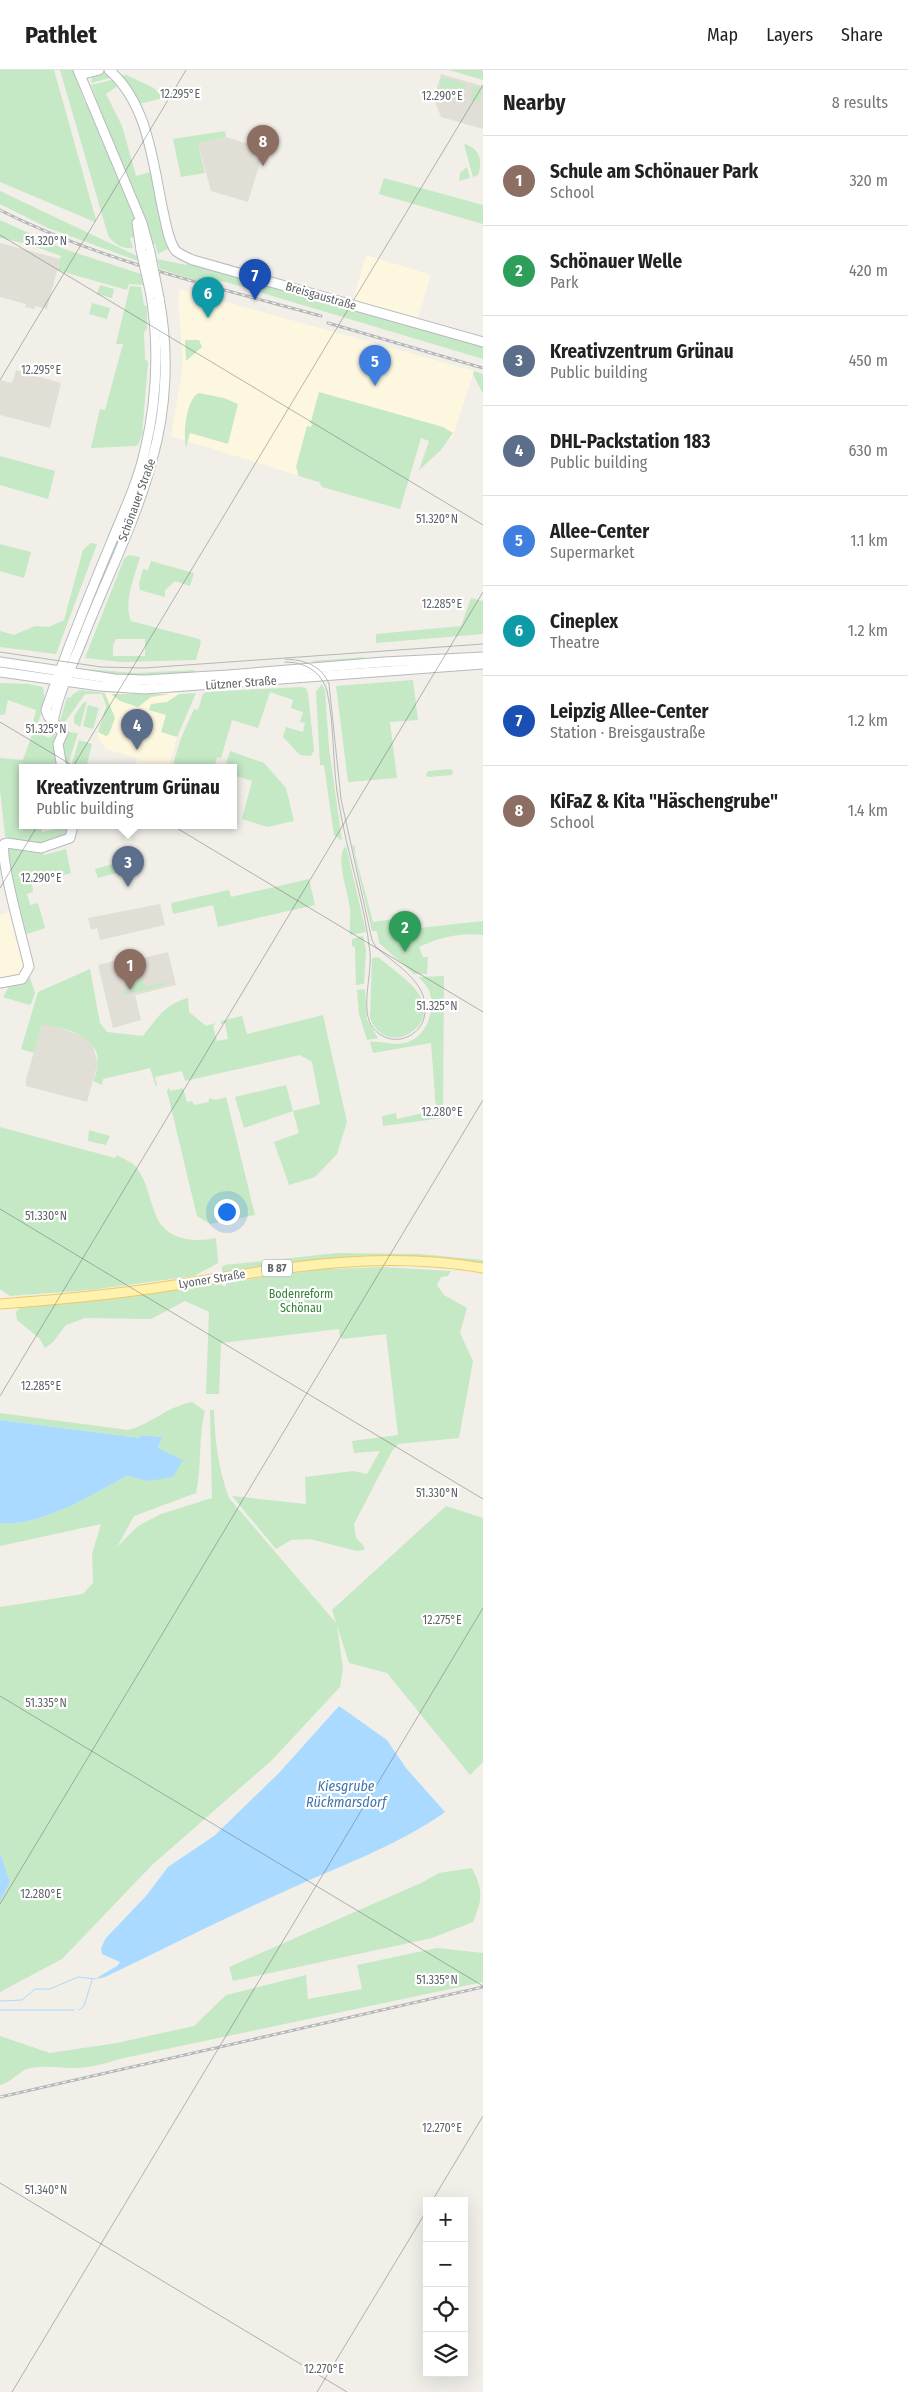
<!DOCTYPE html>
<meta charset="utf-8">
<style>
body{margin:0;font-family:"Fira Sans Condensed",sans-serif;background:#f6f6f6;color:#222}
.controls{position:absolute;right:15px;bottom:15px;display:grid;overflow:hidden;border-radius:0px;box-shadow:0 5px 20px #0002}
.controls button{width:45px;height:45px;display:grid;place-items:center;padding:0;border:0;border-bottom:1px solid #e0e0e0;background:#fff;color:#222;font:25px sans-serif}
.you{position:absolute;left:226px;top:1141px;width:18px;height:18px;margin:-12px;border:4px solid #fff;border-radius:50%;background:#1a73e8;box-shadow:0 0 0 8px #1a73e833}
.badge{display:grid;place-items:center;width:32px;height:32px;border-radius:50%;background:#2563eb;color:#fff;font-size:16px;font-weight:700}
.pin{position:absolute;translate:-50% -41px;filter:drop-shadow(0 1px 2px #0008)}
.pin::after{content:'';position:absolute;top:26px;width:18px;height:15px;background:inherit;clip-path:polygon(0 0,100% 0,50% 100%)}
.popup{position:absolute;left:19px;top:694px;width:218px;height:65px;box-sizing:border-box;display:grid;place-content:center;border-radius:0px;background:#fff;filter:drop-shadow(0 1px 4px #0005);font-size:16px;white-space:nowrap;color:#767676}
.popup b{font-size:19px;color:#222}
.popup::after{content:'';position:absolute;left:50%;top:100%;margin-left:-10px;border:10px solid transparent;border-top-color:#fff}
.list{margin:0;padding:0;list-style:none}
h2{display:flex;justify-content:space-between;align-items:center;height:65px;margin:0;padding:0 20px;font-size:21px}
h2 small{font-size:16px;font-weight:400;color:#767676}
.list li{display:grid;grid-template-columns:32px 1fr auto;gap:15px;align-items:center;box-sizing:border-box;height:90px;padding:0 20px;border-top:1px solid #e0e0e0}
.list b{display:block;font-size:19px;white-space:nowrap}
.list p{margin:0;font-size:16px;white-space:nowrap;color:#767676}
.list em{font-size:16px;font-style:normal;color:#767676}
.icon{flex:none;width:28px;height:28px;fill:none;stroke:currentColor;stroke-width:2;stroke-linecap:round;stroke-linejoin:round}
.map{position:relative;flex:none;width:483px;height:2322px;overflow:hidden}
header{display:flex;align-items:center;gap:30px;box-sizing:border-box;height:70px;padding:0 25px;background:#fff;border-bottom:1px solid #e0e0e0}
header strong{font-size:24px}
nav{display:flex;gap:28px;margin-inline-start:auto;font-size:18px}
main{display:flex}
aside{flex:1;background:#fff}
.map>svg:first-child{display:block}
.commercial{fill:#fef7e0}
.education{fill:#e1ded6}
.green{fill:#c5e8c5;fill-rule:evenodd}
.water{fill:#aadaff}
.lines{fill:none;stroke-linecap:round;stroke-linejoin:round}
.stream{stroke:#aadaff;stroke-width:1}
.secondary-casing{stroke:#b6babf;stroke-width:11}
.primary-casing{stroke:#f2c960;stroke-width:11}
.secondary{stroke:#fff;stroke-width:9}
.primary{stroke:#fff2af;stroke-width:9}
.tram{stroke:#b6b7b8;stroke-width:1}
.rail-casing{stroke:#b6b7b8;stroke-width:3}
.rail{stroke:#fff;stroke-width:1;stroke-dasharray:4;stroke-linecap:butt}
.secondary-bridge-casing{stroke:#b6babf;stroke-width:11;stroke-linecap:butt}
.secondary-bridge{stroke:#fff;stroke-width:9}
.ticks{fill:none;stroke:#5f6368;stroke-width:1;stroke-opacity:0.45}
.labels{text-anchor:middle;stroke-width:4.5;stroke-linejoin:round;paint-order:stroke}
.shield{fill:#fff;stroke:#8f9295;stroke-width:1}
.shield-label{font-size:11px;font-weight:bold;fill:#5f6368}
.street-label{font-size:12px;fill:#5f6368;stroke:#fff}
.park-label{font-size:12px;fill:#348238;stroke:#fff}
.water-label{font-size:14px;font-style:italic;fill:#4174aa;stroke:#fff}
.ticks-label{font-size:12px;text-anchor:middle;fill:#5f6368;stroke:#fff;stroke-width:4.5;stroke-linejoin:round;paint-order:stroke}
</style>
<header>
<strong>Pathlet</strong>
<nav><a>Map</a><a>Layers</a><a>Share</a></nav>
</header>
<main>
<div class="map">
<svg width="483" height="2322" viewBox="0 0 483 2322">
<rect width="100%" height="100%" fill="#f1efe8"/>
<!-- commercial -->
<g class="commercial">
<path d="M 366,185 L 431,205 L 418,248 L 353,230 Z"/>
<path d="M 180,219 L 474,301 L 452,369 L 321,331 L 297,405 L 171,366 L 183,296 L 178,226 Z"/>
<path d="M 102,623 L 195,623 L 177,667 L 169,698 L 135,698 L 137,688 L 106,679 L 97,667 L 105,635 Z"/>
<path d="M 9,842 L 24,898 L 19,905 L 0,909 L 0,845 Z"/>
</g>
<!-- education -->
<g class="education">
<path d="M 441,4 L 483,16 L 483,59 L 441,47 L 434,29 Z"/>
<path d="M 226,67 L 264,79 L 248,132 L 211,121 L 198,73 Z"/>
<path d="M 0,173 L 60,189 L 47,239 L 35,236 L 34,239 L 30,238 L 25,237 L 26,234 L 0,227 Z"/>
<path d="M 16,300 L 61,313 L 50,358 L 0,345 L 0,310 L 12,313 Z"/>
<path d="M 160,834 L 165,855 L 100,870 L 97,858 L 91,860 L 88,848 Z"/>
<path d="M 168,882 L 176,915 L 135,925 L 141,950 L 113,958 L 98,895 L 130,887 L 131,891 Z"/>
<path d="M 42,955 L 53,955 L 84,967 L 92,974 L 98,992 L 87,1032 L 26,1016 L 26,1009 Z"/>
</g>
<!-- green -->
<g class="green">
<path d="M 0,0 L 54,0 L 96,150 L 95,152 L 0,112 Z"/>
<path d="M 60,0 L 74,0 L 85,33 L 87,32 L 133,139 L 137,161 L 134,163 L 135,167 L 130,168 L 133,178 C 124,180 112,173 108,165 Z"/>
<path d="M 449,0 L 483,0 L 483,10 Z"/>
<path d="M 103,3 L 113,7 L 91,13 L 92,7 Z"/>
<path d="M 126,5 L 154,18 L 163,28 L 135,35 L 117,7 Z"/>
<path d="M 442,7 L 466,14 L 463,27 L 439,20 Z"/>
<path d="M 115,9 L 119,15 L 106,24 L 122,56 L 136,106 L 151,102 L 171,182 L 167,179 L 158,184 L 155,174 L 150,173 L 91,15 Z"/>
<path d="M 474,16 L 483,18 L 479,32 L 470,29 Z"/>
<path d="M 225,61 L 226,67 L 198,73 L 205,103 L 181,107 L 173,69 Z"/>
<path d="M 464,74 C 480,78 483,91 478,105 L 473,107 Z"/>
<path d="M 467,97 L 470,108 L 459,111 L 460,103 Z"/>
<path d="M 384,108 L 483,135 L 483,154 L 379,124 Z"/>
<path d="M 0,121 L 137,186 L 138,191 L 48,158 L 0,134 Z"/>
<path d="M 0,150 L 64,179 L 141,204 L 143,215 L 129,214 L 127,220 L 57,200 L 61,186 L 28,174 L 0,168 Z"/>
<path d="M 157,189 L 186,195 L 189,191 L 483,277 L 483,289 L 226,212 L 219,211 L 218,217 L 160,199 Z"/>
<path d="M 100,215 L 114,219 L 112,228 L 97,224 Z"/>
<path d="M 130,216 L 141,217 L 144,235 L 147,237 L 147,259 L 144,262 L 145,289 L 148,292 L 142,365 L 138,375 L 135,376 L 91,378 L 100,339 L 105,340 L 123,274 L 116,274 Z"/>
<path d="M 92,233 L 110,238 L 107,249 L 89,244 Z"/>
<path d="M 185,270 L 199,270 L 202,277 L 186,291 Z"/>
<path d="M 474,301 L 483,304 L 483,324 L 473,304 Z"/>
<path d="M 319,322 L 443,357 L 453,363 L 440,381 L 419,400 L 429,371 L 421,368 L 400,439 L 322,417 L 319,412 L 299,406 L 296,397 L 307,356 L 311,357 L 312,354 L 309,352 L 311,351 Z"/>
<path d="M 199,323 L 224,328 L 238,334 L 228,374 L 190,363 L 186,378 C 183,365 186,328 199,323 Z"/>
<path d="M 0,386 L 55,401 L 48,429 L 0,415 Z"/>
<path d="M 91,473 L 97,474 L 56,584 L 0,577 L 0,561 L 14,565 L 35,556 L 49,557 L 64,550 L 83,480 Z"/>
<path d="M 0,474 L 31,482 L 24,508 L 0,501 Z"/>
<path d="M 129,485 L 140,487 C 135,506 123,532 131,551 L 199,569 L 201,572 L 196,590 L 121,592 L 85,588 L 124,489 ZM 116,569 L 145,569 L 145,586 L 113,586 L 113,575 Z"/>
<path d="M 108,486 L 113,488 L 71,586 Z"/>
<path d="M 151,491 L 194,503 L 190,516 L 175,511 L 165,520 L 165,527 L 140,520 L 139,514 L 143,499 L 148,500 Z"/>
<path d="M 471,528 L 483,531 L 483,564 L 376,573 L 376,564 L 461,556 Z"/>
<path d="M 365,587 L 364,590 L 318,595 L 312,591 Z"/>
<path d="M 86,599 L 136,603 L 194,600 L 195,605 L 126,606 Z"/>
<path d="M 413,610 L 418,650 L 390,652 L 397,708 L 348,712 L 336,616 Z"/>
<path d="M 0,613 L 28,614 L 43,617 L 45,632 L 37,655 L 33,652 L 36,640 L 8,630 L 5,644 L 0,645 Z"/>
<path d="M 322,614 L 325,620 L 329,678 L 342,771 L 334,765 L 324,695 L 320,695 L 316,622 Z"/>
<path d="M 300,617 L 306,618 L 308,623 L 314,680 L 311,686 L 300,685 L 283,667 L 286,657 L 303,662 L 305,653 L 300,652 L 303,642 L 291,638 L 293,630 L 270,622 L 258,658 L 232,650 L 221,688 L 217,687 L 214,698 L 201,698 L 190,695 L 188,698 L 172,698 L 181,668 L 194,639 L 198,640 L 203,624 L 206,622 Z"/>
<path d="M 80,620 L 105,623 L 115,648 L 109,664 L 106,666 L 98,662 L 106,636 L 102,624 L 85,624 L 65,652 L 60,651 L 67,627 L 70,628 L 73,624 Z"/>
<path d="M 196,623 L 177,667 L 161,662 L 166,645 L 149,640 L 151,634 L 167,632 L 179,624 Z"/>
<path d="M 111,624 L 170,624 L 151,627 L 138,637 L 120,631 Z"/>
<path d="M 87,631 L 80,657 L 74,653 L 74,646 L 83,633 Z"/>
<path d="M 88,635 L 99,638 L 93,659 L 83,656 Z"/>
<path d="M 55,659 L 60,698 L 23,698 L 23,756 L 40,756 L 42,762 L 71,756 L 66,766 L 38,775 L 8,768 L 5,766 L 0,720 L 0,688 L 23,690 L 33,662 L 50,668 Z"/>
<path d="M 68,662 L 78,663 L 67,698 L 62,677 Z"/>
<path d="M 79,670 L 92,674 L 86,698 L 71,697 Z"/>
<path d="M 230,681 L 264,693 L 286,718 L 294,751 L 267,757 L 242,749 L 252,711 L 233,705 L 233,698 L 225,698 Z"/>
<path d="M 450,699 L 453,701 L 452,705 L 428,707 L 426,705 L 428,701 Z"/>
<path d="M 352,775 L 355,776 L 355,784 L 373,852 L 408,847 L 410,859 L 483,851 L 483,865 C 461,862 439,867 419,877 L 423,887 L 428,887 L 427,904 L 414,904 L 379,873 L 377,861 L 372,861 Z"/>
<path d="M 346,776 L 366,862 L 350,865 C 349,856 351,850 350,839 C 349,824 334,786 346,776 Z"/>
<path d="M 10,777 L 29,782 L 42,782 L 44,785 L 66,779 L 71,803 L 32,814 L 33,822 L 27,824 L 30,835 L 38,833 L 45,858 L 24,865 L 7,785 Z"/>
<path d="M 113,794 L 116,803 L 98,808 L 95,799 Z"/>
<path d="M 309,809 L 315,835 L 218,857 L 213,835 L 173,844 L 171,833 L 229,820 L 231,827 Z"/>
<path d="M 363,866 L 366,880 L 364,914 L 356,915 L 355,877 L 352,876 L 352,869 Z"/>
<path d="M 378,887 C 391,898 409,910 419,924 C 441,958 385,989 370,948 L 372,888 Z"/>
<path d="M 90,899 L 100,953 L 107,962 L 143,966 C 157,948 165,934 188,928 L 189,942 L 206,956 L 216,953 L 213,956 L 217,971 L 228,969 L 225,953 L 221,954 L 221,951 L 242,946 L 247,964 L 323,945 L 347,1052 L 337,1084 L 315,1107 L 289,1115 L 274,1072 L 299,1063 L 293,1041 L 244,1058 L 235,1027 L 286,1015 L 293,1041 L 320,1034 L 312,992 L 300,985 L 185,1011 L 182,1001 L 155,1007 L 157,1015 L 156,1017 L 150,998 L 103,1009 L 102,1015 L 93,1011 C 95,1005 98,998 98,991 C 99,967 61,955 42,955 L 34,983 L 21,979 L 38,922 Z"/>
<path d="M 444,906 L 443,1048 L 383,1056 L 382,1046 L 396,1043 L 397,1049 L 436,1040 L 431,973 L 373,983 L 370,972 C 382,971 393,976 405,973 C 426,968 435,943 430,923 C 429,918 423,912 419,907 Z"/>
<path d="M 30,908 L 35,923 L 31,934 L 29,935 L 3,927 L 10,915 L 25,911 Z"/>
<path d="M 143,909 L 145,917 L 165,912 L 166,915 L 123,925 L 123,922 L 131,920 L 129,912 Z"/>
<path d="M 365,919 L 367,950 L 378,968 L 367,970 L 359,944 L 357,920 Z"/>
<path d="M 169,1018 L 170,1021 L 183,1018 L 187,1032 L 192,1031 L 194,1035 L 209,1032 L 209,1028 L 215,1030 L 226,1027 L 255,1145 L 210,1154 L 197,1146 L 167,1021 Z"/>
<path d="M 0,1057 L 115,1088 L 117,1085 C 123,1089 132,1092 136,1097 C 147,1111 149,1128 155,1143 C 164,1170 193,1173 216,1168 L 218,1193 L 194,1206 L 90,1220 L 10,1226 L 0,1219 Z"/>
<path d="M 89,1060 L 110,1066 L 106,1075 L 88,1071 Z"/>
<path d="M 337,1183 L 420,1184 L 483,1190 L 483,1195 L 419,1188 L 222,1204 L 222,1197 L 225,1195 Z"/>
<path d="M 332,1195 L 333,1199 L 381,1197 L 451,1201 L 448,1206 L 441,1207 L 437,1215 L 444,1225 L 467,1238 L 460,1263 L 473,1291 L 459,1368 L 398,1374 L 392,1381 L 354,1454 L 356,1468 L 364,1476 L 364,1480 L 357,1481 L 310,1469 L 291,1470 L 276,1479 L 232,1426 L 306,1434 L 305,1407 L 353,1401 L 367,1404 L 380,1381 L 354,1383 L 352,1371 L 398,1365 L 386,1264 L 343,1269 L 340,1267 L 339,1259 L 221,1273 L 219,1324 L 206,1324 L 209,1242 L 185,1231 L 151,1249 L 85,1248 L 66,1255 L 53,1272 L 45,1278 L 40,1269 L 17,1250 L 16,1242 L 20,1238 L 218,1213 L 225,1217 L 227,1213 L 269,1206 L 275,1202 Z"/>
<path d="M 192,1332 L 205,1341 C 198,1368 202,1396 196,1423 L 134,1446 L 117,1477 L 138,1456 L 161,1444 L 212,1428 L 210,1340 L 214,1340 C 215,1372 218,1397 229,1428 L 336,1553 L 332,1540 L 446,1436 L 483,1448 L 483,1692 L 470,1705 L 387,1603 L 349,1593 L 337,1555 L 343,1599 L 340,1617 L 272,1690 L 152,1795 L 62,1889 L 0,1922 L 0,1831 L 10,1812 L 0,1782 L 0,1537 L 83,1524 L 93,1513 L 92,1484 L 101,1454 L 0,1476 L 0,1453 C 41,1457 91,1425 127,1406 L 148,1411 L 162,1367 L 142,1365 L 139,1368 L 0,1350 L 0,1343 L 128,1360 C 152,1354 166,1337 192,1332 Z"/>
<path d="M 472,1798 C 483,1821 483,1828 473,1852 L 432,1868 L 233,1911 L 229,1897 L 421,1813 L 439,1803 Z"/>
<path d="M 437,1878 L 483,1883 L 483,1912 L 124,1988 C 109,1992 94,1997 78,1998 C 62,1998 47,1995 30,1998 C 19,2000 12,2013 0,2015 L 0,1966 L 50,1983 L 117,1973 L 194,1956 L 226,1925 L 306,1905 L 308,1929 L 362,1919 L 357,1895 Z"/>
</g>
<!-- water -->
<g class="water">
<path d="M 0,1350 L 139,1368 L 142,1365 L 162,1367 L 158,1378 L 183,1390 L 173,1407 L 148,1411 L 127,1406 C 91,1425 41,1457 0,1453 Z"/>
<path d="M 339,1636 L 387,1670 L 406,1698 L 445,1742 C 396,1777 336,1797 281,1823 C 222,1849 164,1879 105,1907 L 95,1909 L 117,1896 L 120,1892 L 102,1884 L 101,1878 L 106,1868 L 146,1826 L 168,1797 L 214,1766 L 279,1703 Z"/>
<path d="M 0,1782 L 10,1812 L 0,1831 Z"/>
</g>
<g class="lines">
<!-- stream -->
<g class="stream">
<path d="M 0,1931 L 22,1930 L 35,1919 L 50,1919 L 78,1907 L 95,1909"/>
<path d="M 0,1940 L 74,1940"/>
<path d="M 79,1940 L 84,1936 L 92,1910"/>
</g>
<defs>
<g id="secondary">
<path d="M 78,0 L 142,153 L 150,182"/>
<path d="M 109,0 C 148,33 153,94 163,141 C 166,153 168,171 176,181 C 180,184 188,188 193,190 L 483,272"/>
<path d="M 80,5 L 99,0"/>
<path d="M 137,153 L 141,180"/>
<path d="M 0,592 L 115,609 L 145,610 L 228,605 L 384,592 L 483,587"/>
<path d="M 0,602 L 100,616 L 145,619 L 483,594"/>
<path d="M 53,653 C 58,622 74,592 85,563 C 107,507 137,448 152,390 C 167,338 169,281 159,228"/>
<path d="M 62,698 L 58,674 L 63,663 L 48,646 L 46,640 C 65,584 88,528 111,473 C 123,443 138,412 145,380 C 157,330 159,277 151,225"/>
<path d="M 0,913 L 22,909 L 29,897 C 24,874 0,792 4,774 L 7,773 L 41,778 L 70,768 L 73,756"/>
</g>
<path id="primary" d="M 0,1234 C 54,1230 109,1225 162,1217 C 272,1200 371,1179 483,1198"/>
</defs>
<!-- secondary casing -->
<use href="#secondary" class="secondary-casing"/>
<!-- primary casing -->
<use href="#primary" class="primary-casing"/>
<!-- secondary -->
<use href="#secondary" class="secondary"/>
<!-- primary -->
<use href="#primary" class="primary"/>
<!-- tram -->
<g class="tram">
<path d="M 0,582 L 101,597 L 144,598 L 483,574"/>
<path d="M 285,589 C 305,590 321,595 329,614 L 341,729 L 372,870 L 376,877 C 398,897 432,914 424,948 C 422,956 415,964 407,967 C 394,973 378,967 371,955 C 361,937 372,903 370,883 C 365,833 347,784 339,734 C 332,697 335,657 327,621 C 321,601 305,592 285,592"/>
</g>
<defs>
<g id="rail">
<path d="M 0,140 C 101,191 212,216 321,246"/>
<path d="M 328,253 L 483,298"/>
<path d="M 0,2027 L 483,1917"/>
</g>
</defs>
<!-- rail casing -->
<use href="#rail" class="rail-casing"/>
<!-- rail -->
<use href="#rail" class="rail"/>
<defs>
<g id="secondary-bridge">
<path d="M 141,180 L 151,225"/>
<path d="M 150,182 L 159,228"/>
</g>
</defs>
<!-- secondary-bridge casing -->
<use href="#secondary-bridge" class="secondary-bridge-casing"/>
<!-- secondary-bridge -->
<use href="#secondary-bridge" class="secondary-bridge"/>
</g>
<!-- ticks -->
<path class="ticks" d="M 0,165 L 483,455M 0,310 L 186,0M 0,652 L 483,942M 0,818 L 483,15M 0,1139 L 483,1429M 0,1326 L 483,522M 0,1626 L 483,1916M 0,1834 L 483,1030M 0,2113 L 347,2322M 432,2131 L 483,2046M 12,2322 L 483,1538M 317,2322 L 427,2140"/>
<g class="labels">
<!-- shield labels -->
<rect class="shield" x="262" y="1189.5" width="30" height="17" rx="4"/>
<g class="shield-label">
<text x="277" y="1202">B 87</text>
</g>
<!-- street labels -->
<g class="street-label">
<text transform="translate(321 226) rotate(16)" y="4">Breisgaustraße</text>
<text transform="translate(137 430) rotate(-70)" y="4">Schönauer Straße</text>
<text transform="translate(241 613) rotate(-4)" y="4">Lützner Straße</text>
<text transform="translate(212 1209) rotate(-9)" y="4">Lyoner Straße</text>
</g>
<!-- park labels -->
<g class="park-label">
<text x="301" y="1228">Bodenreform<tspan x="301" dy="14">Schönau</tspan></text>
</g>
<!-- water labels -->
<g class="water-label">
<text x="346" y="1721">Kiesgrube<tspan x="346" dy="16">Rückmarsdorf</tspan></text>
</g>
</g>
<g class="ticks-label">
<text x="180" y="28">12.295°E</text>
<text x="442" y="30">12.290°E</text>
<text x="46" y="175">51.320°N</text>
<text x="41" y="304">12.295°E</text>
<text x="437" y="453">51.320°N</text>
<text x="442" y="538">12.285°E</text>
<text x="46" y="663">51.325°N</text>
<text x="41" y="812">12.290°E</text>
<text x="437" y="940">51.325°N</text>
<text x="442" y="1046">12.280°E</text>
<text x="46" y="1150">51.330°N</text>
<text x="41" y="1320">12.285°E</text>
<text x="437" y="1427">51.330°N</text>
<text x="442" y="1554">12.275°E</text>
<text x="46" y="1637">51.335°N</text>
<text x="41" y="1828">12.280°E</text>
<text x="437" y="1914">51.335°N</text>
<text x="442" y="2062">12.270°E</text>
<text x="46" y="2124">51.340°N</text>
<text x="324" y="2303">12.270°E</text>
</g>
</svg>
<div class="controls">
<button>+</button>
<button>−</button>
<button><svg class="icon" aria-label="locate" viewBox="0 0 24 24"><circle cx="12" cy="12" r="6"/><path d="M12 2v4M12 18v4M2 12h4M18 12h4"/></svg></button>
<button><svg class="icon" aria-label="layers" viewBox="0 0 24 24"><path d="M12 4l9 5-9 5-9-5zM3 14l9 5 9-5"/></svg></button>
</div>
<div class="you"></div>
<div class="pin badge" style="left:130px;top:920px;background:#8d6e63">1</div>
<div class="pin badge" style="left:405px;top:882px;background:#2e9e5b">2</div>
<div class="pin badge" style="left:128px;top:817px;background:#5c6f8a">3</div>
<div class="popup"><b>Kreativzentrum Grünau</b>Public building</div>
<div class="pin badge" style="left:137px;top:680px;background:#5c6f8a">4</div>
<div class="pin badge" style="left:375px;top:316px;background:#3f7fe0">5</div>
<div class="pin badge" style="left:208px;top:248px;background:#0f9aa8">6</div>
<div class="pin badge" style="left:255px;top:230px;background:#1a4fb4">7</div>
<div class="pin badge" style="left:263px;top:96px;background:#8d6e63">8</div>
</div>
<aside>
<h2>Nearby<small>8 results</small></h2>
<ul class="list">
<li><span class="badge" style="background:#8d6e63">1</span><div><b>Schule am Schönauer Park</b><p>School</p></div><em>320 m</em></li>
<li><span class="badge" style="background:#2e9e5b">2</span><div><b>Schönauer Welle</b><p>Park</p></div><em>420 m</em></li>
<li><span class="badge" style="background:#5c6f8a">3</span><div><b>Kreativzentrum Grünau</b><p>Public building</p></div><em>450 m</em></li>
<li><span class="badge" style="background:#5c6f8a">4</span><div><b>DHL-Packstation 183</b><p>Public building</p></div><em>630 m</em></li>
<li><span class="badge" style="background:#3f7fe0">5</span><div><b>Allee-Center</b><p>Supermarket</p></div><em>1.1 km</em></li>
<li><span class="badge" style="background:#0f9aa8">6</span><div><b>Cineplex</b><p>Theatre</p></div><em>1.2 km</em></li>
<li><span class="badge" style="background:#1a4fb4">7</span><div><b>Leipzig Allee-Center</b><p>Station · Breisgaustraße</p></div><em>1.2 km</em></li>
<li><span class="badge" style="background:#8d6e63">8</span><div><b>KiFaZ &amp; Kita &quot;Häschengrube&quot;</b><p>School</p></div><em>1.4 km</em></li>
</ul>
</aside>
</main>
